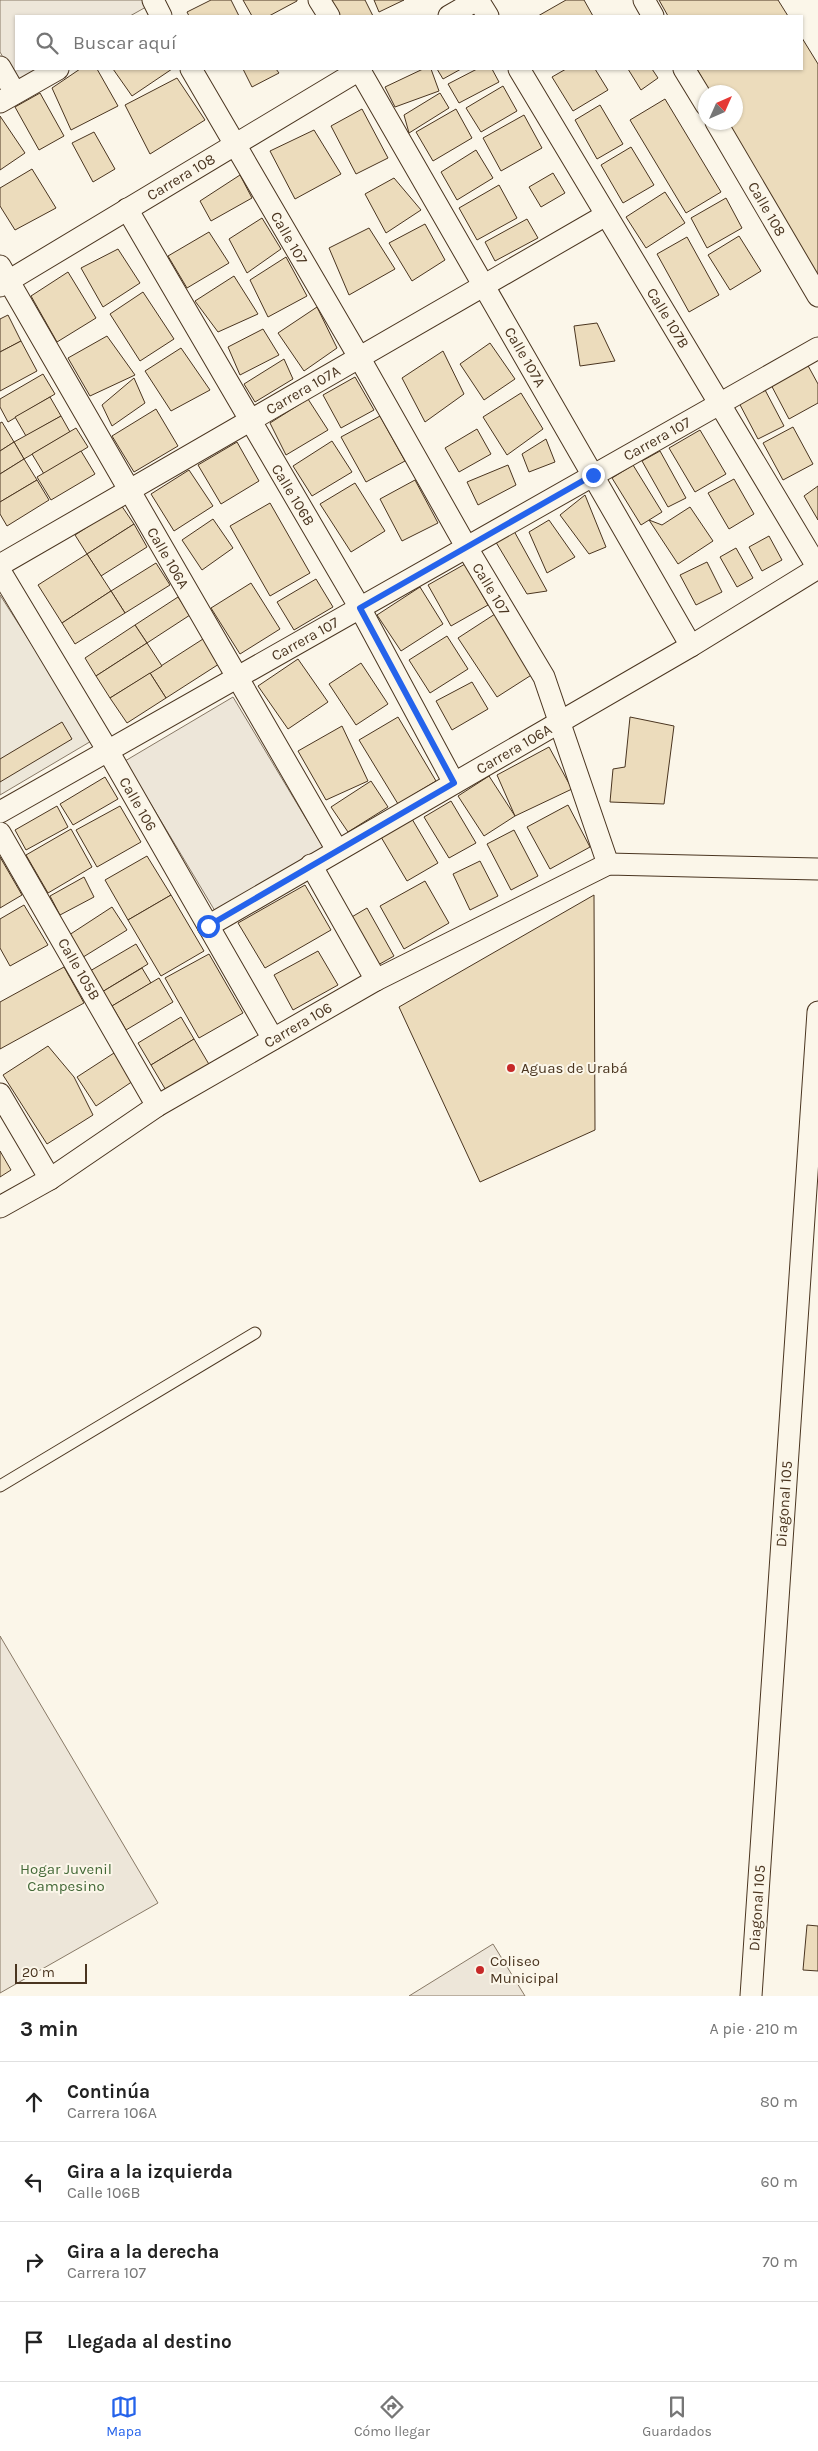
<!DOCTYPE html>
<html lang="es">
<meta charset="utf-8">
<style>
body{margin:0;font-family:Karla,sans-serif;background:#f6f6f6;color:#222}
.compass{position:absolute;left:698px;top:85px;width:45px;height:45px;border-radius:50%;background:#fff;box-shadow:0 1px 4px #0004;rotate:45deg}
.scale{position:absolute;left:15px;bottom:12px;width:72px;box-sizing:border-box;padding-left:5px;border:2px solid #4a3520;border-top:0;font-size:14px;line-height:18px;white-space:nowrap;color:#4a3520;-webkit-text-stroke:4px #fbf6e9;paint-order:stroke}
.stop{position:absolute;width:15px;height:15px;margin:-11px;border:4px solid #2563eb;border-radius:50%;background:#fff}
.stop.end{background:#2563eb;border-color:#fff;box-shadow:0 1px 5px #0008}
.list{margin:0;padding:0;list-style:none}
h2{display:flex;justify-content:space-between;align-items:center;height:65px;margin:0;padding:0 20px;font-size:21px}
h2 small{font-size:16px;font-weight:400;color:#767676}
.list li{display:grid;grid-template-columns:32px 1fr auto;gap:15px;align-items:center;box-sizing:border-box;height:80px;padding:0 20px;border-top:1px solid #e0e0e0}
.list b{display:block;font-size:19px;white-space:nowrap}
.list p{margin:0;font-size:16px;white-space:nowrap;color:#767676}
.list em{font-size:16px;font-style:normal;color:#767676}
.icon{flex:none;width:28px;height:28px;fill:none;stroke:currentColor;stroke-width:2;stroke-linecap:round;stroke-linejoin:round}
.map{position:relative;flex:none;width:818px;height:1996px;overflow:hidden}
.search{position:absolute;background:#fff;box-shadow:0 1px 4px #0004;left:15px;right:15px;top:15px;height:55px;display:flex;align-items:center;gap:12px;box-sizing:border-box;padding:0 18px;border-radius:0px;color:#767676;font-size:19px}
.sheet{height:385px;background:#fff}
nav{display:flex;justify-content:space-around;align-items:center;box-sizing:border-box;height:70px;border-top:1px solid #e0e0e0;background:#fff;font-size:14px;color:#767676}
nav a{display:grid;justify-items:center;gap:2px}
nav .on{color:#2563eb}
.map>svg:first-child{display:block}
.green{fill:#ede6d9;stroke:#887966}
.parking{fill:#ede7d9;stroke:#887966}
.building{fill:#ecdcbc;stroke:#4a3520}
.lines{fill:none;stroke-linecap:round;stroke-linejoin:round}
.lane-casing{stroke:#4a3520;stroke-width:13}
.street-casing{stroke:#4a3520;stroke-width:23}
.lane{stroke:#fbf6e9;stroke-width:11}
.street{stroke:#fbf6e9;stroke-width:21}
.route{stroke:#2563eb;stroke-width:6}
.poi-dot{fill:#c62828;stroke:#fbf6e9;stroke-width:2}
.labels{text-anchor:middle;stroke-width:4;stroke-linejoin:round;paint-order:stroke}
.street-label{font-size:15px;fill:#4a3520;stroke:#fbf6e9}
.poi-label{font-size:15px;fill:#4a3520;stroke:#fbf6e9;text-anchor:start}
.park-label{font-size:15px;fill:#436837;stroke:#fbf6e9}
</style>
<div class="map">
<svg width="818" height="1996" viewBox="0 0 818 1996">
<rect width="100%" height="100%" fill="#fbf6e9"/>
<!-- green -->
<g class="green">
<path d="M 0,0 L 142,0 L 146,7 L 130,16 L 16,16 L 16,69 L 42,69 L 18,83 L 0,52 Z"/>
<path d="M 233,697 L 323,847 L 215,911 L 125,761 Z"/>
<path d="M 0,1636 L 158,1903 L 0,1993 Z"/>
<path d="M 493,1944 L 525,1996 L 409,1996 Z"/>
</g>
<!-- parking -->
<path class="parking" d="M 0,595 L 93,740 L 0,795 Z"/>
<!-- building -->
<g class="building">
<path d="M 211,0 L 231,0 L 239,16 L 189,16 L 187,12 Z"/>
<path d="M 243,0 L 297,0 L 297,1 L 269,16 L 252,16 Z"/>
<path d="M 329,0 L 365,0 L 373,16 L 337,16 Z"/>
<path d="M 374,0 L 404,0 L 379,12 Z"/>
<path d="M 566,0 L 584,0 L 593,16 L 538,16 Z"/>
<path d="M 659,0 L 778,0 L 788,16 L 668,16 Z"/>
<path d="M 802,38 L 818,64 L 818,278 L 726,122 L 736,122 L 736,92 L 710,92 L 697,69 L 802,69 Z"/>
<path d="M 80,69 L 97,69 L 118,106 L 71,130 L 52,88 Z"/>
<path d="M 113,69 L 172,69 L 132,96 Z"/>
<path d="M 243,69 L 276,69 L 279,73 L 252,87 Z"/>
<path d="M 423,69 L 431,69 L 439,91 L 395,107 L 385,87 Z"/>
<path d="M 437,69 L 461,69 L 443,79 Z"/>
<path d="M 477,69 L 492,69 L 499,82 L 459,103 L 448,84 Z"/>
<path d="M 566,69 L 595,69 L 608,90 L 573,111 L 552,77 Z"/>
<path d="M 628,69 L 652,69 L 658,78 L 641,90 Z"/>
<path d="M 177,78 L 205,120 L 150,154 L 125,105 Z"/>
<path d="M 503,86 L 517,111 L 481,132 L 466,108 Z"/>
<path d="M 40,93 L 64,136 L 39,150 L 15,107 Z"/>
<path d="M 440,93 L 449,108 L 409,133 L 404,115 Z"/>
<path d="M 665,99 L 721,192 L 686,213 L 630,120 Z"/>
<path d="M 600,105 L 623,144 L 597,159 L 575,120 Z"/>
<path d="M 362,109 L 388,158 L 356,174 L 331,126 Z"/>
<path d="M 456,109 L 472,138 L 433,161 L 416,132 Z"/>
<path d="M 524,115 L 542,148 L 501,171 L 483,138 Z"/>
<path d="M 0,116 L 25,153 L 0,170 Z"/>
<path d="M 314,130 L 341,174 L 295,199 L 270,151 Z"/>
<path d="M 94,132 L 115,169 L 93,182 L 72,143 Z"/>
<path d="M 631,147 L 654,185 L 623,203 L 601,165 Z"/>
<path d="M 476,150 L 493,178 L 457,200 L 441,172 Z"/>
<path d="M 32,169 L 56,208 L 15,230 L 0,206 L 0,188 Z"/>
<path d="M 553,173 L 565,193 L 541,207 L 529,187 Z"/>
<path d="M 240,175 L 252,198 L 211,221 L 200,201 Z"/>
<path d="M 394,178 L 421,210 L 386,233 L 365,194 Z"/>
<path d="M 499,185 L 517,218 L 477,240 L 459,208 Z"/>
<path d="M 665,192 L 685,223 L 646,248 L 626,217 Z"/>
<path d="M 726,198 L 742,228 L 707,248 L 691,218 Z"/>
<path d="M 262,218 L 281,249 L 247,273 L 229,239 Z"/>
<path d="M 527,219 L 538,238 L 495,261 L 485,242 Z"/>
<path d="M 425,224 L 445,260 L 412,281 L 389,243 Z"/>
<path d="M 369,228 L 395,269 L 349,295 L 329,248 Z"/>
<path d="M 209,232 L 229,263 L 187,288 L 168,256 Z"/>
<path d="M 739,236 L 761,271 L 730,290 L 708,255 Z"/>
<path d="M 687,237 L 719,295 L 689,312 L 657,254 Z"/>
<path d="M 118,249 L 140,283 L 103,307 L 81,268 Z"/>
<path d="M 286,257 L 307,296 L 268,317 L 250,280 Z"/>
<path d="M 68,272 L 96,318 L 57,342 L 31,296 Z"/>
<path d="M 234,276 L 258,314 L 218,332 L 195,301 Z"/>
<path d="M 143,292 L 174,339 L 140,361 L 110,314 Z"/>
<path d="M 317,307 L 337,348 L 304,371 L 278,333 Z"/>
<path d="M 8,315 L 21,341 L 0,352 L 0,319 Z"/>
<path d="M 597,323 L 615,361 L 580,366 L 574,326 Z"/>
<path d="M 263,329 L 279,355 L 240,375 L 228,347 Z"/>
<path d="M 107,336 L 135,375 L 90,396 L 68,358 Z"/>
<path d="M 21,341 L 37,371 L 0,391 L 0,352 Z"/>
<path d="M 490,343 L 515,379 L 484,400 L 460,364 Z"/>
<path d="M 181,348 L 210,390 L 171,411 L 145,371 Z"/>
<path d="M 443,351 L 464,394 L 425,422 L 402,378 Z"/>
<path d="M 284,359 L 293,379 L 255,402 L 244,384 Z"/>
<path d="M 806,362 L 818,384 L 818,403 L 789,419 L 769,381 Z"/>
<path d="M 43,374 L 55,394 L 8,422 L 0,407 L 0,399 Z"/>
<path d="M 355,377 L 374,410 L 341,428 L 323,395 Z"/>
<path d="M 134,378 L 145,403 L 112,426 L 102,405 Z"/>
<path d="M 764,388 L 784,426 L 758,439 L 738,401 Z"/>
<path d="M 521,393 L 543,429 L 507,455 L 483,417 Z"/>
<path d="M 50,397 L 61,416 L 26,436 L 15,417 Z"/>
<path d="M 308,399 L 328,430 L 286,455 L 270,423 Z"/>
<path d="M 156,409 L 178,446 L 134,472 L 112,436 Z"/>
<path d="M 61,416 L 70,432 L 24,459 L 14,442 Z"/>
<path d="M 380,416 L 405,461 L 366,482 L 341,437 Z"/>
<path d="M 2,422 L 14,442 L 0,451 L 0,423 Z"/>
<path d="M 793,427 L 813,464 L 783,480 L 763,443 Z"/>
<path d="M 76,428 L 88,447 L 44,474 L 32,454 Z"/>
<path d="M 477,429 L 491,454 L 459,472 L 445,448 Z"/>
<path d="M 700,430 L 726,474 L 695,492 L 669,448 Z"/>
<path d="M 546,439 L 555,462 L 529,472 L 522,454 Z"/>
<path d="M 332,441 L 352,472 L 312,496 L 293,466 Z"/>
<path d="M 14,442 L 24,459 L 0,474 L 0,451 Z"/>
<path d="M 237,442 L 259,481 L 221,504 L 198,465 Z"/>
<path d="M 81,451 L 95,474 L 51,500 L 37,477 Z"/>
<path d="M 660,451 L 686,498 L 668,507 L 642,461 Z"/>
<path d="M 24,459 L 37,480 L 0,502 L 0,474 Z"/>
<path d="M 508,465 L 516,485 L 478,505 L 467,482 Z"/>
<path d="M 633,465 L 662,512 L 641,525 L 612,478 Z"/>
<path d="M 189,470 L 213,506 L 174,531 L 151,494 Z"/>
<path d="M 734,479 L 754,514 L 729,529 L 708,493 Z"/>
<path d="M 37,480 L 49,500 L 7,526 L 0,514 L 0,502 Z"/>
<path d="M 415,480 L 438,523 L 402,541 L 380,499 Z"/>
<path d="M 355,483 L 385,531 L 351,552 L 320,504 Z"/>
<path d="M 818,486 L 818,520 L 804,496 Z"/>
<path d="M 585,495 L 606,547 L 589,554 L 560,515 Z"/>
<path d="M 270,503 L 310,573 L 270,596 L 230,526 Z"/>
<path d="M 121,505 L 134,524 L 87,554 L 75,535 Z"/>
<path d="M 690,507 L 713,541 L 678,564 L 649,520 L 662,525 Z"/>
<path d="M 213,519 L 233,548 L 202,570 L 182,540 Z"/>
<path d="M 549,520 L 575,557 L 547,573 L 529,532 Z"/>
<path d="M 134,524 L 147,547 L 101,576 L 87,554 Z"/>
<path d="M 514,531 L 547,591 L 527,594 L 494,539 Z"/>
<path d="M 769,536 L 782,560 L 762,571 L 749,547 Z"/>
<path d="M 736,548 L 753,578 L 737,587 L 720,557 Z"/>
<path d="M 87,554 L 111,591 L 62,623 L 38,585 Z"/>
<path d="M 707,562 L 722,592 L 696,605 L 680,575 Z"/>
<path d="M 156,563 L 170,585 L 125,613 L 111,591 Z"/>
<path d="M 465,564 L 488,605 L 451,626 L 428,585 Z"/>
<path d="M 316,579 L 333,607 L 294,630 L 277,602 Z"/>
<path d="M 251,583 L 280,629 L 240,654 L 211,608 Z"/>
<path d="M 420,587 L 443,624 L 401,651 L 377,615 Z"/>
<path d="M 111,591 L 125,613 L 75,644 L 62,623 Z"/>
<path d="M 178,597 L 190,615 L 147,643 L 135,625 Z"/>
<path d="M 495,614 L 533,674 L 497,697 L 458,638 Z"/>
<path d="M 135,625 L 147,643 L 96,676 L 85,658 Z"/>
<path d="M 447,636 L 468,669 L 430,693 L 409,660 Z"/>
<path d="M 203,639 L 219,664 L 166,698 L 150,673 Z"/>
<path d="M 147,643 L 162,666 L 110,698 L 96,676 Z"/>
<path d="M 298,659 L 328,702 L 288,729 L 258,686 Z"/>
<path d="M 361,663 L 388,704 L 356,725 L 329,684 Z"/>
<path d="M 150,673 L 166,698 L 127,723 L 110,698 Z"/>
<path d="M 472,682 L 488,709 L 452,730 L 436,701 Z"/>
<path d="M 398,717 L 436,781 L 398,804 L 359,740 Z"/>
<path d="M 630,717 L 674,726 L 664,804 L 610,802 L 613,769 L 625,767 Z"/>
<path d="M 62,722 L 72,739 L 0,782 L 0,759 Z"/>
<path d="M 342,726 L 368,781 L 326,800 L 298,751 Z"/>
<path d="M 549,747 L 572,789 L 515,816 L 497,775 Z"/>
<path d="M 489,776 L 515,816 L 484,836 L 458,796 Z"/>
<path d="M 105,777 L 118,799 L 73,825 L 60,804 Z"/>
<path d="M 371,781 L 388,807 L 348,832 L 331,807 Z"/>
<path d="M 451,801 L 476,843 L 449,858 L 424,817 Z"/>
<path d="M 568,805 L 590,847 L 550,869 L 527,827 Z"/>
<path d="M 57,806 L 68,827 L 26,850 L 15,830 Z"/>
<path d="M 120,806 L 141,842 L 97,867 L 76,830 Z"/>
<path d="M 412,819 L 438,863 L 407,881 L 381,837 Z"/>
<path d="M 71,829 L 92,867 L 48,893 L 26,855 Z"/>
<path d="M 514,830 L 538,876 L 511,890 L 487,844 Z"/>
<path d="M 147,856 L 171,895 L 128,920 L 105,880 Z"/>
<path d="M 0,857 L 22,895 L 0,908 Z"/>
<path d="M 480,861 L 498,896 L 470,910 L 453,874 Z"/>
<path d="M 84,877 L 94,897 L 60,915 L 50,896 Z"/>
<path d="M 425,881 L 449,923 L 404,949 L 380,906 Z"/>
<path d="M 305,885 L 331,930 L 265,968 L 238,923 Z"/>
<path d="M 171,895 L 204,951 L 161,976 L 128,920 Z"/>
<path d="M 594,895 L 595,1130 L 480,1182 L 399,1007 Z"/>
<path d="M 24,905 L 48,945 L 10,966 L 0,948 L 0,919 Z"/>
<path d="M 112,907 L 127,930 L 80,959 L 66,937 Z"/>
<path d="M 367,908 L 394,956 L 378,965 L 350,918 Z"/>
<path d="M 136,944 L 148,964 L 102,992 L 90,971 Z"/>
<path d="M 318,951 L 338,985 L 293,1010 L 274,975 Z"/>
<path d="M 209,954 L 243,1013 L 199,1038 L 165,978 Z"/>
<path d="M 64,967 L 84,1003 L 0,1049 L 0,1002 Z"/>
<path d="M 142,968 L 151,983 L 112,1006 L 102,992 Z"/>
<path d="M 159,978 L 173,1002 L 126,1030 L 112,1006 Z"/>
<path d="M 181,1017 L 194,1039 L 151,1065 L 138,1043 Z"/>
<path d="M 194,1039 L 210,1066 L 167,1092 L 151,1065 Z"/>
<path d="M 48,1046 L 74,1077 L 93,1115 L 47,1144 L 3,1075 Z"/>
<path d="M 114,1053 L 133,1081 L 96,1106 L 77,1077 Z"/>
<path d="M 0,1151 L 11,1170 L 0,1177 Z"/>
<path d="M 807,1925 L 818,1926 L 818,1971 L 803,1970 Z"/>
</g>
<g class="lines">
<defs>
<path id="lane" d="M 0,1486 L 255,1333"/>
<g id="street">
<path d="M 153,0 L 161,16"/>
<path d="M 319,0 L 329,16"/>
<path d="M 478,0 L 488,16"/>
<path d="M 644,0 L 653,16"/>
<path d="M 449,16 L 477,0"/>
<path d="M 0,67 L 15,93"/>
<path d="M 191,69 L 359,357 L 467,548 L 544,677 L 608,864"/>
<path d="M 359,69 L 691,646"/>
<path d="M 519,69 L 818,568"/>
<path d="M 684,69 L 706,105"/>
<path d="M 0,102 L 58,69"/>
<path d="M 716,122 L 818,296"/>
<path d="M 127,209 L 360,608 L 454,783"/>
<path d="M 0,266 L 337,850"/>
<path d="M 0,286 L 361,69"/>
<path d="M 0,565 L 606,215"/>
<path d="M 0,571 L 108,751 L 273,1039"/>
<path d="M 0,812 L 818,348"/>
<path d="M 0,833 L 157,1106"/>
<path d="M 311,865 L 376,980"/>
<path d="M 208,926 L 691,646 L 818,568"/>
<path d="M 0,1094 L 50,1179"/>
<path d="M 0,1207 L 50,1179 L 157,1106 L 376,980 L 608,864 L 818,869"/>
<path d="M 751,1996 L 818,1012"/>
</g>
</defs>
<!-- lane casing -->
<use href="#lane" class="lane-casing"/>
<!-- street casing -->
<use href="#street" class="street-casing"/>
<!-- lane -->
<use href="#lane" class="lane"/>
<!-- street -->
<use href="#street" class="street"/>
</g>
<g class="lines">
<!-- route -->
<path class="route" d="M 208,926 L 454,783 L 360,608 L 593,475"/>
</g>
<!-- markers -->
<g class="poi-dot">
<circle cx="511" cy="1068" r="5"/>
<circle cx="480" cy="1970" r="5"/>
</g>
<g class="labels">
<!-- street labels -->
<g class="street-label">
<text transform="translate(181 177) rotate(-31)" y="5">Carrera 108</text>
<text transform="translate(767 209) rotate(60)" y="5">Calle 108</text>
<text transform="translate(289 238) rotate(60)" y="5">Calle 107</text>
<text transform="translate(668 318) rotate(59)" y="5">Calle 107B</text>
<text transform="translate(525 357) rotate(60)" y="5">Calle 107A</text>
<text transform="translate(303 390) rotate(-30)" y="5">Carrera 107A</text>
<text transform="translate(657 439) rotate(-29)" y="5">Carrera 107</text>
<text transform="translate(293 495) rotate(59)" y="5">Calle 106B</text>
<text transform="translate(168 558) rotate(60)" y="5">Calle 106A</text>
<text transform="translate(491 589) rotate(59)" y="5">Calle 107</text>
<text transform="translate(305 639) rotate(-29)" y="5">Carrera 107</text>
<text transform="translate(514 749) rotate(-30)" y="5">Carrera 106A</text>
<text transform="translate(138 804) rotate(60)" y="5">Calle 106</text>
<text transform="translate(79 969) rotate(60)" y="5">Calle 105B</text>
<text transform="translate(298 1025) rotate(-30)" y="5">Carrera 106</text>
<text transform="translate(784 1504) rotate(-86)" y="5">Diagonal 105</text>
<text transform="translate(757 1908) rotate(-86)" y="5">Diagonal 105</text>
</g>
<!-- poi labels -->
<g class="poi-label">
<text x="521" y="1073">Aguas de Urabá</text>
<text x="490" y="1966">Coliseo<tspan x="490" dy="17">Municipal</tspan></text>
</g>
<!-- park labels -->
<g class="park-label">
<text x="66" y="1874">Hogar Juvenil<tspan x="66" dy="17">Campesino</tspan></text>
</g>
</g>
</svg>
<svg class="compass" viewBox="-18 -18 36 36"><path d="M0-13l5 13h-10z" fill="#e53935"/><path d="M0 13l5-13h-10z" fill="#767676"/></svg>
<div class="scale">20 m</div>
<div class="stop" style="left:208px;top:926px"></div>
<div class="stop end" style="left:593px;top:475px"></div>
<div class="search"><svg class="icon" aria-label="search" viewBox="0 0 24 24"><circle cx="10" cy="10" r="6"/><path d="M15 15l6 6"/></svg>Buscar aquí</div>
</div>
<section class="sheet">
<h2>3 min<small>A pie · 210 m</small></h2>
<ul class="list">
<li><svg class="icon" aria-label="ahead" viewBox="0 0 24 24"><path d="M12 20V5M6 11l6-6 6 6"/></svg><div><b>Continúa</b><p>Carrera 106A</p></div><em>80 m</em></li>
<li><svg class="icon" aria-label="left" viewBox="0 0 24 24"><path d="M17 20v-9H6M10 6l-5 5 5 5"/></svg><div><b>Gira a la izquierda</b><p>Calle 106B</p></div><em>60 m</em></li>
<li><svg class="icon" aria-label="right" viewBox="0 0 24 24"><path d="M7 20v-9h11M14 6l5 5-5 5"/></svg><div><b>Gira a la derecha</b><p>Carrera 107</p></div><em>70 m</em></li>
<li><svg class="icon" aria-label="arrive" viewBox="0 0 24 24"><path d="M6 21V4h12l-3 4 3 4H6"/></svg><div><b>Llegada al destino</b></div></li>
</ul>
</section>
<nav>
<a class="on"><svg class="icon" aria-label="map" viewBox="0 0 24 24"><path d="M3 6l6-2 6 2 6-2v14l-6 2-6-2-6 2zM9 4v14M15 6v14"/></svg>Mapa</a>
<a><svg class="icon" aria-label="directions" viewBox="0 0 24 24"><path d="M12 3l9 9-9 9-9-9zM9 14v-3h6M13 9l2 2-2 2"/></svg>Cómo llegar</a>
<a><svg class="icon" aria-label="saved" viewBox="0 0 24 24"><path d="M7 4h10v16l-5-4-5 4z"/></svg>Guardados</a>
</nav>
